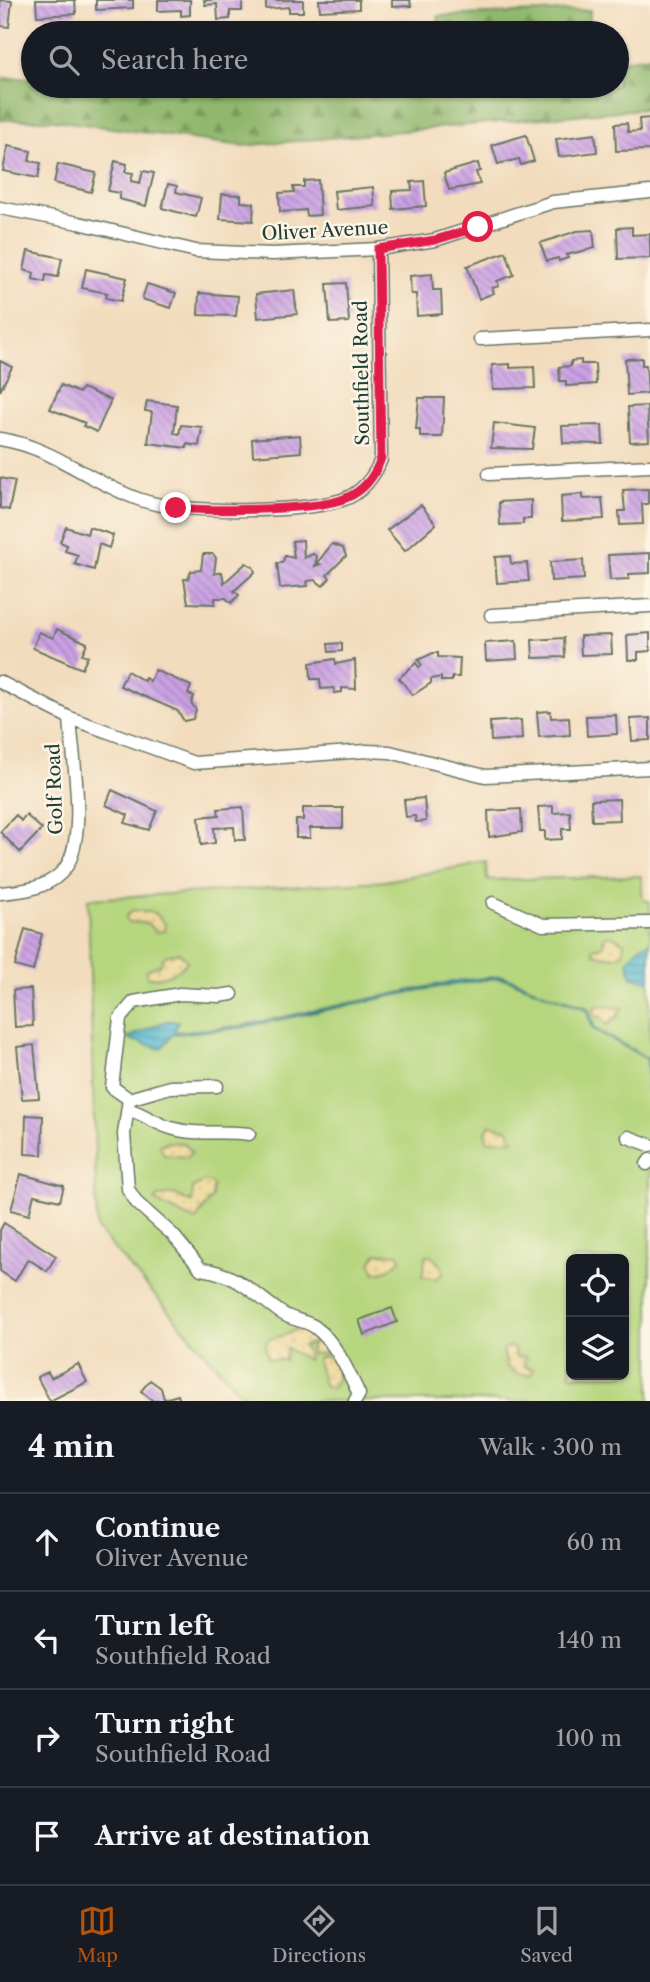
<!DOCTYPE html>
<meta charset="utf-8">
<style>
body{margin:0;font-family:"Libre Caslon Text",serif;background:#20242c;color:#f1f3f6}
.controls{position:absolute;right:21px;bottom:21px;display:grid;overflow:hidden;border-radius:10px;box-shadow:0 2px 5px #0004}
.controls button{width:63px;height:63px;display:grid;place-items:center;padding:0;border:0;border-bottom:2px solid #363941;background:#171b24;color:#f1f3f6;font:35px sans-serif}
.stop{position:absolute;width:21px;height:21px;margin:-16px;border:5px solid #e11d48;border-radius:50%;background:#fff}
.stop.end{background:#e11d48;border-color:#fff;box-shadow:0 2px 7px #0008}
.list{margin:0;padding:0;list-style:none}
h2{display:flex;justify-content:space-between;align-items:center;height:91px;margin:0;padding:0 28px;font-size:30px}
h2 small{font-size:23px;font-weight:400;color:#9ea1a6}
.list li{display:grid;grid-template-columns:46px 1fr auto;gap:21px;align-items:center;box-sizing:border-box;height:98px;padding:0 28px;border-top:2px solid #363941}
.list b{display:block;font-size:26px;white-space:nowrap}
.list p{margin:0;font-size:23px;white-space:nowrap;color:#9ea1a6}
.list em{font-size:23px;font-style:normal;color:#9ea1a6}
.icon{flex:none;width:38px;height:38px;fill:none;stroke:currentColor;stroke-width:2;stroke-linecap:round;stroke-linejoin:round}
.map{position:relative;flex:none;width:650px;height:1401px;overflow:hidden}
.search{position:absolute;background:#171b24;box-shadow:0 2px 5px #0004;left:21px;right:21px;top:21px;height:77px;display:flex;align-items:center;gap:18px;box-sizing:border-box;padding:0 24px;border-radius:38px;color:#9ea1a6;font-size:26px}
.sheet{height:483px;background:#171b24}
nav{display:flex;justify-content:space-around;align-items:center;box-sizing:border-box;height:98px;border-top:2px solid #363941;background:#171b24;font-size:19px;color:#9ea1a6}
nav a{display:grid;justify-items:center;gap:4px}
nav .on{color:#b45309}
.map>svg:first-child{display:block}
.grass{fill:#b6d67e;stroke:#6a8a59;stroke-width:2;fill-rule:evenodd}
.forest{fill:url(#forest-firs);stroke:#587a50;stroke-width:2}
.sand{fill:url(#sand-dots);stroke:#868c69;stroke-width:2}
.water{fill:url(#water-rules);stroke:#387a82;stroke-width:2}
.building{fill:url(#building-back-hatch)}
.lines{fill:none;stroke-linecap:round;stroke-linejoin:round}
.minor-casing{stroke:#697564;stroke-width:15}
.minor{stroke:#fff;stroke-width:12}
.route{stroke:#e11d48;stroke-width:9}
.labels{text-anchor:middle;stroke-width:5;stroke-linejoin:round;paint-order:stroke}
.street-label{font-size:19px;fill:#1f3d34;stroke:#fcf5e5}
</style>
<div class="map">
<svg width="650" height="1401" viewBox="0 0 650 1401">
<defs>
<pattern id="forest-firs" width="22" height="20" patternUnits="userSpaceOnUse" patternTransform="scale(1.75)"><rect width="22" height="20" fill="#90b76d"/><path d="M5 1l3.5 6h-7zM16 11l3.5 6h-7z" fill="#75965a"/></pattern>
<pattern id="sand-dots" width="8" height="8" patternUnits="userSpaceOnUse" patternTransform="scale(1.75)"><rect width="8" height="8" fill="#eeda9e"/><path d="M2 2h.1M6 6h.1" fill="none" stroke="#ccbc89" stroke-width="1.8" stroke-linecap="round"/></pattern>
<pattern id="water-rules" width="6" height="5" patternUnits="userSpaceOnUse" patternTransform="scale(1.75)"><rect width="6" height="5" fill="#52b6d1"/><path d="M0 2.5h6" fill="none" stroke="#4395aa"/></pattern>
<pattern id="building-back-hatch" width="6" height="6" patternUnits="userSpaceOnUse" patternTransform="scale(1.75)"><rect width="6" height="6" fill="#cba0e4"/><path d="M-1 5l2 2M0 0l6 6M5-1l2 2" fill="none" stroke="#a484ba"/></pattern>
</defs>
<rect width="100%" height="100%" fill="#fcf5e5"/>
<filter id="ink" filterUnits="userSpaceOnUse"><feTurbulence type="fractalNoise" baseFrequency=".0143" numOctaves="2"/><feDisplacementMap in="SourceGraphic" scale="14" xChannelSelector="R" yChannelSelector="G"/><feConvolveMatrix kernelMatrix="1 2 1 2 8 2 1 2 1" color-interpolation-filters="sRGB"/></filter>
<filter id="wash" filterUnits="userSpaceOnUse"><feTurbulence type="fractalNoise" baseFrequency=".00686" numOctaves="4" result="noise"/><feDisplacementMap in="SourceGraphic" scale="28" xChannelSelector="R" yChannelSelector="G"/><feGaussianBlur stdDeviation="1.57" result="paint"/><feColorMatrix in="noise" values="0 0 0 0 0 0 0 0 0 0 0 0 0 0 0 0 0 1.4 0 .05"/><feComposite in="paint" operator="in"/></filter>
<g filter="url(#wash)">
<rect width="100%" height="100%" fill="#f2dcbd"/>
<!-- grass -->
<path class="grass" d="M 486,862 L 487,880 L 641,876 L 643,900 L 650,901 L 650,1401 L 247,1401 L 97,1229 L 88,899 L 385,881 ZM 571,1259 L 624,1259 L 624,1375 L 571,1375 Z"/>
<!-- forest -->
<g class="forest">
<path d="M 590,10 L 590,33 L 439,33 L 438,16 Z"/>
<path d="M 650,56 L 650,108 L 242,146 L 54,120 L 0,120 L 0,78 L 33,78 L 33,86 L 617,86 L 617,61 Z"/>
</g>
<!-- sand -->
<g class="sand">
<path d="M 133,910 L 155,913 L 165,924 L 164,931 L 156,932 L 147,923 L 127,922 L 126,916 Z"/>
<path d="M 610,935 L 624,942 L 623,953 L 615,957 L 594,954 L 593,948 L 603,946 L 604,938 Z"/>
<path d="M 179,952 L 187,961 C 181,972 158,981 147,976 L 147,970 L 159,965 L 165,956 Z"/>
<path d="M 599,1006 L 622,1008 L 617,1017 L 607,1025 L 601,1017 L 595,1016 L 594,1008 Z"/>
<path d="M 490,1125 L 509,1129 L 513,1140 L 487,1141 L 486,1131 Z"/>
<path d="M 166,1142 L 184,1143 L 192,1152 L 187,1157 L 164,1155 L 160,1145 Z"/>
<path d="M 206,1181 L 213,1185 L 212,1197 L 195,1221 L 155,1201 L 158,1197 L 174,1194 L 192,1203 L 193,1187 Z"/>
<path d="M 377,1253 L 399,1254 L 401,1260 L 388,1270 L 375,1273 L 371,1263 Z"/>
<path d="M 426,1255 L 433,1257 L 443,1269 L 442,1275 L 435,1279 L 422,1276 Z"/>
<path d="M 300,1327 L 318,1337 L 315,1342 L 321,1340 L 328,1348 L 326,1353 L 312,1354 L 310,1347 L 314,1342 L 303,1346 L 308,1353 L 307,1360 L 287,1348 L 285,1360 L 268,1359 L 265,1346 L 269,1339 L 288,1334 Z"/>
<path d="M 509,1346 L 514,1349 L 516,1357 L 526,1357 L 524,1366 L 533,1369 L 531,1375 L 518,1374 L 507,1367 L 503,1350 Z"/>
<path d="M 320,1357 L 330,1357 C 340,1366 340,1378 332,1388 L 324,1385 L 317,1361 Z"/>
</g>
<!-- water -->
<g class="water">
<path d="M 650,942 L 650,982 L 631,976 L 628,961 L 639,947 Z"/>
<path d="M 500,976 C 520,979 536,992 555,997 C 566,1000 576,1003 588,1008 L 595,1029 L 649,1059 L 650,1092 L 647,1089 L 647,1059 L 593,1029 L 586,1009 L 507,979 L 496,978 L 421,990 L 240,1028 L 173,1034 L 161,1049 L 127,1038 L 166,1021 L 178,1021 L 175,1032 L 240,1026 L 451,982 Z"/>
</g>
<g id="blocks">
<!-- building -->
<g class="building">
<path d="M 0,0 L 12,1 L 9,27 L 1,26 Z"/>
<path d="M 36,0 L 75,0 L 76,14 L 37,16 Z"/>
<path d="M 96,0 L 133,0 L 133,8 L 96,10 Z"/>
<path d="M 158,0 L 190,0 L 190,15 L 181,16 L 181,10 L 158,11 Z"/>
<path d="M 204,0 L 242,0 L 242,11 L 230,11 L 230,19 L 218,20 L 217,4 L 205,5 Z"/>
<path d="M 266,0 L 303,0 L 303,12 L 289,12 L 289,7 L 266,9 Z"/>
<path d="M 319,0 L 359,0 L 359,9 L 320,11 Z"/>
<path d="M 392,0 L 410,0 L 411,6 L 392,7 Z"/>
<path d="M 650,118 L 650,150 L 616,151 L 615,124 L 627,123 L 628,132 L 640,131 L 639,119 Z"/>
<path d="M 595,134 L 597,152 L 559,157 L 556,139 Z"/>
<path d="M 526,135 L 534,161 L 521,165 L 519,159 L 498,164 L 492,145 Z"/>
<path d="M 8,146 L 31,151 L 29,161 L 41,163 L 38,178 L 3,171 Z"/>
<path d="M 115,161 L 127,164 L 125,172 L 133,173 L 131,181 L 140,183 L 143,171 L 154,173 L 146,206 L 119,199 L 120,193 L 108,191 Z"/>
<path d="M 478,163 L 480,171 L 476,172 L 480,184 L 449,190 L 444,173 Z"/>
<path d="M 58,164 L 96,173 L 91,192 L 54,183 Z"/>
<path d="M 318,180 L 320,215 L 307,216 L 306,210 L 280,212 L 279,193 L 294,192 L 293,187 L 304,187 L 304,181 Z"/>
<path d="M 424,181 L 426,206 L 393,209 L 392,191 L 412,190 L 411,182 Z"/>
<path d="M 168,184 L 177,186 L 176,192 L 201,198 L 196,217 L 162,208 Z"/>
<path d="M 373,187 L 375,206 L 336,210 L 334,191 Z"/>
<path d="M 222,194 L 241,195 L 241,202 L 254,203 L 253,221 L 220,219 Z"/>
<path d="M 632,227 L 632,235 L 650,234 L 650,258 L 618,259 L 617,228 Z"/>
<path d="M 593,230 L 595,248 L 566,255 L 568,258 L 559,261 L 558,258 L 547,261 L 540,243 L 577,231 Z"/>
<path d="M 28,251 L 62,258 L 58,277 L 46,275 L 45,282 L 33,279 L 34,273 L 24,270 Z"/>
<path d="M 506,252 L 514,275 L 497,281 L 499,286 L 492,288 L 494,293 L 479,299 L 467,266 Z"/>
<path d="M 86,269 L 127,278 L 121,301 L 106,298 L 107,293 L 82,288 Z"/>
<path d="M 432,274 L 433,290 L 441,290 L 442,314 L 417,316 L 416,294 L 411,294 L 410,276 Z"/>
<path d="M 346,283 L 349,322 L 330,323 L 327,284 Z"/>
<path d="M 147,284 L 176,293 L 171,308 L 142,299 Z"/>
<path d="M 294,290 L 297,314 L 258,318 L 256,294 Z"/>
<path d="M 199,293 L 238,296 L 236,316 L 198,315 Z"/>
<path d="M 642,358 L 642,365 L 646,365 L 648,393 L 627,395 L 625,359 Z"/>
<path d="M 581,360 L 581,364 L 595,364 L 596,384 L 566,386 L 566,381 L 560,381 L 559,367 L 571,366 L 571,361 Z"/>
<path d="M 0,361 L 12,367 L 0,391 Z"/>
<path d="M 510,364 L 510,368 L 534,367 L 535,388 L 493,389 L 492,365 Z"/>
<path d="M 61,385 L 79,393 L 82,388 L 111,400 L 97,432 L 83,426 L 85,423 L 50,409 Z"/>
<path d="M 419,398 L 444,398 L 442,437 L 420,437 L 420,429 L 416,429 Z"/>
<path d="M 147,401 L 177,405 L 174,433 L 179,434 L 181,425 L 202,427 L 199,446 L 187,444 L 187,448 L 148,443 L 152,412 L 145,411 Z"/>
<path d="M 647,406 L 649,441 L 630,442 L 628,407 Z"/>
<path d="M 494,423 L 535,428 L 532,449 L 491,448 Z"/>
<path d="M 602,425 L 603,444 L 563,443 L 562,426 Z"/>
<path d="M 300,435 L 301,452 L 253,456 L 252,439 Z"/>
<path d="M 0,478 L 15,481 L 9,510 L 0,508 Z"/>
<path d="M 648,489 L 648,504 L 642,504 L 643,524 L 620,525 L 619,511 L 625,511 L 623,490 Z"/>
<path d="M 583,494 L 583,499 L 602,498 L 604,519 L 562,521 L 561,496 Z"/>
<path d="M 531,500 L 531,519 L 523,519 L 523,524 L 500,525 L 499,502 Z"/>
<path d="M 421,505 L 436,524 L 405,551 L 387,530 Z"/>
<path d="M 66,527 L 87,534 L 89,527 L 113,535 L 109,548 L 99,544 L 94,570 L 75,564 L 78,555 L 65,551 L 67,545 L 60,542 Z"/>
<path d="M 303,540 L 304,558 L 313,554 L 317,557 L 315,566 L 320,564 L 317,563 L 332,544 L 343,548 L 346,556 L 327,575 L 330,578 L 323,586 L 315,580 L 307,581 L 308,586 L 280,588 L 277,563 L 282,563 L 285,556 L 294,558 L 292,541 Z"/>
<path d="M 650,553 L 650,573 L 629,574 L 629,579 L 610,580 L 608,555 Z"/>
<path d="M 203,554 L 213,554 L 216,558 L 214,574 L 222,572 L 224,583 L 246,563 L 253,567 L 255,572 L 234,591 L 239,595 L 231,603 L 226,598 L 215,598 L 215,604 L 188,603 L 184,579 L 188,579 L 191,571 L 201,570 Z"/>
<path d="M 510,556 L 511,564 L 527,563 L 529,581 L 497,583 L 495,557 Z"/>
<path d="M 583,560 L 584,579 L 551,581 L 550,562 Z"/>
<path d="M 57,629 L 87,643 L 82,654 L 88,656 L 82,669 L 33,648 L 39,632 L 53,638 Z"/>
<path d="M 650,633 L 650,651 L 638,652 L 638,660 L 628,660 L 627,635 Z"/>
<path d="M 611,635 L 612,654 L 581,655 L 580,636 Z"/>
<path d="M 564,638 L 565,657 L 533,658 L 532,640 Z"/>
<path d="M 516,641 L 517,659 L 486,661 L 485,643 Z"/>
<path d="M 342,643 L 342,651 L 329,652 L 328,644 Z"/>
<path d="M 433,653 L 438,653 L 438,657 L 460,658 L 459,677 L 452,677 L 452,681 L 441,681 L 441,677 L 431,679 L 431,683 L 413,695 L 399,678 L 416,663 L 419,667 L 422,665 L 418,660 Z"/>
<path d="M 335,659 L 336,664 L 355,660 L 356,689 L 342,688 L 342,692 L 334,693 L 334,688 L 321,689 L 320,679 L 311,679 L 310,663 Z"/>
<path d="M 155,670 L 191,686 L 188,694 L 194,696 L 191,703 L 196,710 L 193,719 L 184,721 L 178,711 L 120,686 L 127,671 L 144,681 L 145,678 L 150,681 Z"/>
<path d="M 550,711 L 551,718 L 569,717 L 570,735 L 539,737 L 537,712 Z"/>
<path d="M 616,715 L 617,734 L 587,736 L 586,716 Z"/>
<path d="M 650,718 L 650,740 L 632,741 L 630,719 Z"/>
<path d="M 521,720 L 522,739 L 491,741 L 490,722 Z"/>
<path d="M 112,790 L 157,811 L 149,830 L 125,823 L 128,815 L 106,805 Z"/>
<path d="M 424,798 L 426,821 L 416,822 L 415,816 L 406,817 L 404,800 Z"/>
<path d="M 619,799 L 620,820 L 592,821 L 591,800 Z"/>
<path d="M 553,806 L 553,813 L 570,812 L 571,829 L 562,829 L 562,839 L 545,840 L 545,831 L 540,831 L 538,807 Z"/>
<path d="M 243,807 L 245,840 L 235,840 L 234,827 L 214,828 L 215,843 L 201,845 L 199,817 L 219,815 L 218,809 Z"/>
<path d="M 303,808 L 343,808 L 343,828 L 310,828 L 310,838 L 296,838 L 296,820 L 303,820 Z"/>
<path d="M 521,809 L 522,832 L 489,837 L 488,811 Z"/>
<path d="M 16,815 L 21,821 L 26,815 L 42,829 L 20,852 L 0,832 Z"/>
<path d="M 25,929 L 42,934 L 33,971 L 15,966 Z"/>
<path d="M 31,989 L 33,1026 L 15,1027 L 13,990 Z"/>
<path d="M 34,1045 L 39,1098 L 22,1099 L 17,1047 Z"/>
<path d="M 26,1115 L 43,1116 L 42,1155 L 25,1154 Z"/>
<path d="M 21,1174 L 64,1186 L 60,1201 L 34,1195 L 29,1215 L 11,1210 Z"/>
<path d="M 4,1223 L 56,1256 L 47,1271 L 28,1259 L 15,1281 L 0,1271 L 0,1230 Z"/>
<path d="M 392,1308 L 397,1322 L 364,1335 L 359,1320 Z"/>
<path d="M 78,1364 L 87,1382 L 50,1401 L 37,1377 L 48,1372 L 51,1378 Z"/>
<path d="M 150,1380 L 161,1388 L 164,1399 L 178,1395 L 180,1401 L 153,1401 L 141,1391 Z"/>
</g>
</g>
</g>
<g filter="url(#ink)">
<use href="#blocks" fill-opacity="0" stroke="#697564" stroke-width="2"/>
<g class="lines">
<defs>
<g id="minor">
<path d="M 0,208 L 79,223 L 196,251 L 273,254 L 378,249 L 435,240 L 553,202 L 650,192"/>
<path d="M 480,339 L 650,330"/>
<path d="M 0,439 C 53,447 91,483 141,500 C 182,514 300,513 342,500 C 361,494 375,476 381,459 L 378,249"/>
<path d="M 489,474 L 650,466"/>
<path d="M 491,615 L 650,606"/>
<path d="M 0,682 L 70,718 L 194,763 L 366,751 L 390,752 L 485,776 L 650,768"/>
<path d="M 0,893 C 22,891 45,889 61,873 C 90,846 72,755 70,718"/>
<path d="M 493,903 L 543,925 L 650,923"/>
<path d="M 232,994 L 219,996 L 180,994 L 134,1002 L 120,1018 L 112,1087 L 129,1099 L 124,1134 L 128,1189 L 137,1203 L 173,1235 L 201,1269 C 237,1274 252,1292 280,1312 C 290,1320 305,1320 315,1327 C 336,1343 348,1371 359,1394 L 355,1401"/>
<path d="M 129,1099 L 170,1087 L 217,1086"/>
<path d="M 130,1110 C 144,1114 156,1124 171,1128 C 196,1136 223,1130 249,1134"/>
<path d="M 628,1137 L 650,1145"/>
<path d="M 647,1164 L 650,1160"/>
</g>
</defs>
<!-- minor casing -->
<use href="#minor" class="minor-casing"/>
<!-- minor -->
<use href="#minor" class="minor"/>
</g>
</g>
<g class="lines" filter="url(#ink)">
<!-- route -->
<path class="route" d="M 176,508 C 209,511 318,511 346,498 C 363,491 375,476 381,458 L 378,249 L 435,240 L 478,227"/>
</g>
<g class="labels">
<!-- street labels -->
<g class="street-label">
<text transform="translate(325 230) rotate(-3)" y="7">Oliver Avenue</text>
<text transform="translate(361 373) rotate(-91)" y="7">Southfield Road</text>
<text transform="translate(54 789) rotate(-92)" y="7">Golf Road</text>
</g>
</g>
</svg>
<div class="controls">
<button><svg class="icon" aria-label="locate" viewBox="0 0 24 24"><circle cx="12" cy="12" r="6"/><path d="M12 2v4M12 18v4M2 12h4M18 12h4"/></svg></button>
<button><svg class="icon" aria-label="layers" viewBox="0 0 24 24"><path d="M12 4l9 5-9 5-9-5zM3 14l9 5 9-5"/></svg></button>
</div>
<div class="stop" style="left:478px;top:227px"></div>
<div class="stop end" style="left:176px;top:508px"></div>
<div class="search"><svg class="icon" aria-label="search" viewBox="0 0 24 24"><circle cx="10" cy="10" r="6"/><path d="M15 15l6 6"/></svg>Search here</div>
</div>
<section class="sheet">
<h2>4 min<small>Walk · 300 m</small></h2>
<ul class="list">
<li><svg class="icon" aria-label="ahead" viewBox="0 0 24 24"><path d="M12 20V5M6 11l6-6 6 6"/></svg><div><b>Continue</b><p>Oliver Avenue</p></div><em>60 m</em></li>
<li><svg class="icon" aria-label="left" viewBox="0 0 24 24"><path d="M17 20v-9H6M10 6l-5 5 5 5"/></svg><div><b>Turn left</b><p>Southfield Road</p></div><em>140 m</em></li>
<li><svg class="icon" aria-label="right" viewBox="0 0 24 24"><path d="M7 20v-9h11M14 6l5 5-5 5"/></svg><div><b>Turn right</b><p>Southfield Road</p></div><em>100 m</em></li>
<li><svg class="icon" aria-label="arrive" viewBox="0 0 24 24"><path d="M6 21V4h12l-3 4 3 4H6"/></svg><div><b>Arrive at destination</b></div></li>
</ul>
</section>
<nav>
<a class="on"><svg class="icon" aria-label="map" viewBox="0 0 24 24"><path d="M3 6l6-2 6 2 6-2v14l-6 2-6-2-6 2zM9 4v14M15 6v14"/></svg>Map</a>
<a><svg class="icon" aria-label="directions" viewBox="0 0 24 24"><path d="M12 3l9 9-9 9-9-9zM9 14v-3h6M13 9l2 2-2 2"/></svg>Directions</a>
<a><svg class="icon" aria-label="saved" viewBox="0 0 24 24"><path d="M7 4h10v16l-5-4-5 4z"/></svg>Saved</a>
</nav>
